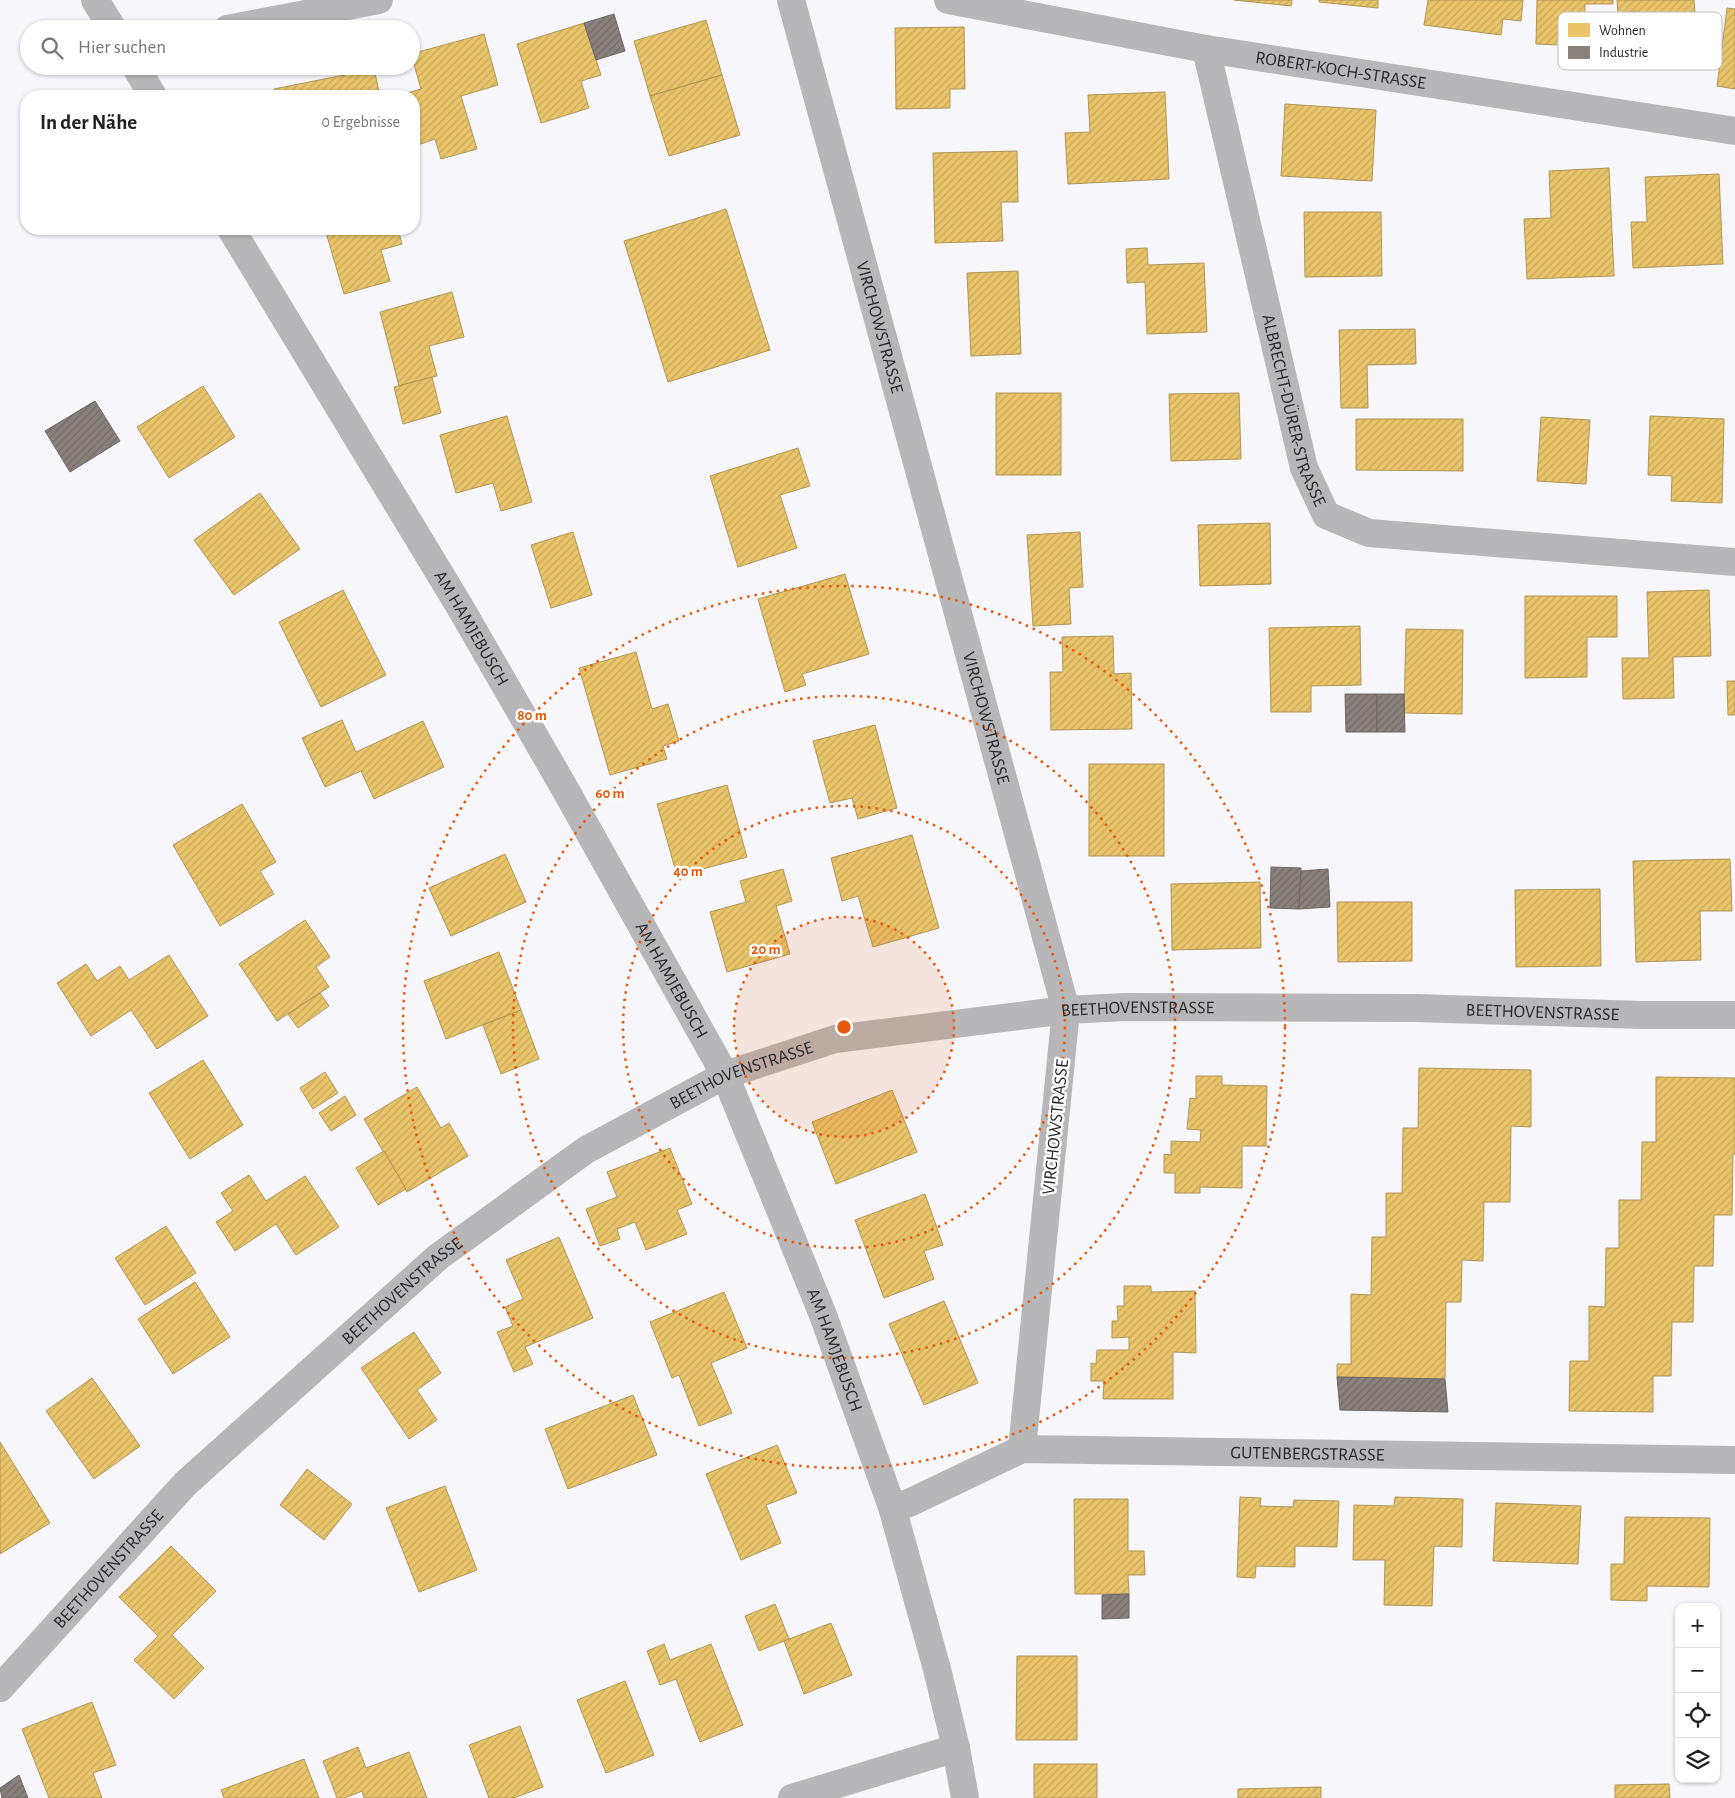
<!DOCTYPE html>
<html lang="de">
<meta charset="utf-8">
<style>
body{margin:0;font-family:"Alegreya Sans",sans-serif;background:#f6f6f6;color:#222}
.controls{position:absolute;right:15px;bottom:15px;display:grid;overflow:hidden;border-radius:10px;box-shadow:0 1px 4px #0004}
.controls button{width:45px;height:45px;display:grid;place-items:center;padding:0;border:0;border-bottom:1px solid #e0e0e0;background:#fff;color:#222;font:25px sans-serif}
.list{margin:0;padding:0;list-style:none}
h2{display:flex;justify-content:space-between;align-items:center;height:65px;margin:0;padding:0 20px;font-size:21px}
h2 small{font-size:16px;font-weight:400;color:#767676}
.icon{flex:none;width:28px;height:28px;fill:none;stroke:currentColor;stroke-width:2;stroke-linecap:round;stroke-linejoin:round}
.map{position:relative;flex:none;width:1735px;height:1798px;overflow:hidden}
.search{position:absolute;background:#fff;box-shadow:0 1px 4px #0004;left:20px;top:20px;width:400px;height:55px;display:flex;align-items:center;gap:12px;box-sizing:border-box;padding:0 18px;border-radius:28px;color:#767676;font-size:19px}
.panel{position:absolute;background:#fff;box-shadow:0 1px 4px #0004;left:20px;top:90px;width:400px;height:145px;border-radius:20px}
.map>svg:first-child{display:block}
.homes{fill:url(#homes-hatch);stroke:#af9557}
.industry{fill:url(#industry-hatch);stroke:#6c6663}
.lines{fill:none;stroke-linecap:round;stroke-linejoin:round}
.minor{stroke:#b7b6b8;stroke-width:28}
.ring{fill:none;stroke:#e8590c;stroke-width:2.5;stroke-dasharray:2.5 5}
.labels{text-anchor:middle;stroke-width:5;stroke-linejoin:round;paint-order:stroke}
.street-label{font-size:18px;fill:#27272a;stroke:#fff}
.key{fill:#fff;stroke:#bebebf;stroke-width:1}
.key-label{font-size:14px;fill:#27272a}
.centre{fill:#e8590c;stroke:#fff;stroke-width:2.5}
.ring-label{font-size:15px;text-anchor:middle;font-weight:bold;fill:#e8590c;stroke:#fff;stroke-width:5;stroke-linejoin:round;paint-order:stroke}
</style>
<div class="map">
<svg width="1735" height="1798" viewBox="0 0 1735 1798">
<defs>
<pattern id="homes-hatch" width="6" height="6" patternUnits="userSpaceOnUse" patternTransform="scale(1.25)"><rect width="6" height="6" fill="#e9c46a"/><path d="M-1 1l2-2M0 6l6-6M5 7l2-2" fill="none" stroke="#c8a85c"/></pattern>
<pattern id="industry-hatch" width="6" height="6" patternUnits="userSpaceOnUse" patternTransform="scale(1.25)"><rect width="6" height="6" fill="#8a817c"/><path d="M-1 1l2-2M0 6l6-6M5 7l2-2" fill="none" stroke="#716a66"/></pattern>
</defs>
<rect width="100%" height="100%" fill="#f7f7fb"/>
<!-- homes -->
<g class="homes">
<path d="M 1234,0 L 1292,0 L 1291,6 Z"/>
<path d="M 1319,0 L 1378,0 L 1378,8 L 1319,2 Z"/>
<path d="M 1428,0 L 1523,0 L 1521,21 L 1503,19 L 1501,35 L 1424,25 Z"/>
<path d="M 1537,0 L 1613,0 L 1613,4 L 1585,4 L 1585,46 L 1536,44 Z"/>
<path d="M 1617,0 L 1694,0 L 1699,59 L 1644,65 L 1639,11 L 1618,13 Z"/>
<path d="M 1727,8 L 1735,9 L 1735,89 L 1717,86 Z"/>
<path d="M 706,20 L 722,75 L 650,96 L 634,41 Z"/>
<path d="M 584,23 L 601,75 L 581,81 L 589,108 L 541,123 L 517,44 Z"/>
<path d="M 964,27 L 965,89 L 950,89 L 950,108 L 896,109 L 895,28 Z"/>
<path d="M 484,34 L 498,85 L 461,96 L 477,149 L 441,159 L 435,139 L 418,145 L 414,129 L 414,96 L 404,96 L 404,94 L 421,89 L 411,54 Z"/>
<path d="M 374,69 L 380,96 L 275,96 L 274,89 Z"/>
<path d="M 722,75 L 740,135 L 669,156 L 650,96 Z"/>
<path d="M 1165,92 L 1169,179 L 1068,184 L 1065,133 L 1090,132 L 1088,95 Z"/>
<path d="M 1285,104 L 1376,110 L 1372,181 L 1281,176 Z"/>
<path d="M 1017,151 L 1018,202 L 1001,202 L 1003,241 L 935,243 L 933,153 Z"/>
<path d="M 1609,168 L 1614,276 L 1527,279 L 1524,219 L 1551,218 L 1549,171 Z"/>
<path d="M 1719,174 L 1723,264 L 1633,268 L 1631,222 L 1647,222 L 1645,177 Z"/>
<path d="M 726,209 L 770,350 L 668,382 L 624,241 Z"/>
<path d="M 1304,212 L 1381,212 L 1382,276 L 1305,277 Z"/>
<path d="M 325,229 L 398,229 L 402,244 L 381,250 L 390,281 L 344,294 Z"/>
<path d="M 1147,248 L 1148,265 L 1204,263 L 1207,332 L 1147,334 L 1145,282 L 1127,283 L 1126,249 Z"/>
<path d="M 1018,271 L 1021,354 L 971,356 L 967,273 Z"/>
<path d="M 452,292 L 464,337 L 429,346 L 437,376 L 399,386 L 380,312 Z"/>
<path d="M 1415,329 L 1416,364 L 1367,365 L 1368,408 L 1341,408 L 1339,330 Z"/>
<path d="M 432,377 L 441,413 L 403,424 L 394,387 Z"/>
<path d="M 203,386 L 235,437 L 169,478 L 137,427 Z"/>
<rect x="996" y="393" width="65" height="82"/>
<path d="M 1239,393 L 1241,459 L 1171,461 L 1169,394 Z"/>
<path d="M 507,416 L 532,502 L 501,511 L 493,483 L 456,493 L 440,435 Z"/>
<path d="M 1650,416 L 1724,419 L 1722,503 L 1671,501 L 1672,476 L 1648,475 Z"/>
<path d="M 1541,417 L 1590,420 L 1586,484 L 1537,481 Z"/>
<path d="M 1356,419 L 1463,419 L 1463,471 L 1356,470 Z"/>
<path d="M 798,448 L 810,486 L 780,495 L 797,548 L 738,567 L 710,476 Z"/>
<path d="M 260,493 L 300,549 L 234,595 L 194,540 Z"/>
<path d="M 1270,523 L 1271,584 L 1200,586 L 1198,525 Z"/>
<path d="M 573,532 L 592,595 L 551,608 L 531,545 Z"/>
<path d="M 1080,532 L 1083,587 L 1069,588 L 1071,624 L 1033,626 L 1027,535 Z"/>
<path d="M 845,574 L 869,654 L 802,674 L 806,685 L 785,692 L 758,599 Z"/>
<path d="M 343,590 L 386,675 L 321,707 L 279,622 Z"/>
<path d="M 1709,590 L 1711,656 L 1673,657 L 1674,698 L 1623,699 L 1622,658 L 1649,658 L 1647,592 Z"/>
<path d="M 1525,596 L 1617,596 L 1617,637 L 1587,637 L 1587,677 L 1525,678 Z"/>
<path d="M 1360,626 L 1361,685 L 1311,686 L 1311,712 L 1271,712 L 1269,628 Z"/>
<path d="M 1406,629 L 1463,630 L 1462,714 L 1404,713 Z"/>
<path d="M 1113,636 L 1114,674 L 1131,673 L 1132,729 L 1051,730 L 1050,672 L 1063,672 L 1062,637 Z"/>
<path d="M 636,652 L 652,709 L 668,704 L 679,741 L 663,746 L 667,759 L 610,775 L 579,668 Z"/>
<path d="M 1727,681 L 1735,681 L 1735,715 L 1728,715 Z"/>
<path d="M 342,720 L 356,752 L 423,721 L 444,767 L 374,799 L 361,771 L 325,787 L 302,738 Z"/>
<path d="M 875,725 L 897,808 L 858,819 L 852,798 L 830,803 L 813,741 Z"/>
<rect x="1089" y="764" width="75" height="92"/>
<path d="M 727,785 L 747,857 L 677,876 L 657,804 Z"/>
<path d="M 242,804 L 276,862 L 260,871 L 274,894 L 220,926 L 173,845 Z"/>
<path d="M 912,835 L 939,928 L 873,947 L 858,896 L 842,901 L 831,858 Z"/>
<path d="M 505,854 L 526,902 L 451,936 L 429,888 Z"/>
<path d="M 1730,859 L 1732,911 L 1700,911 L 1701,960 L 1636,962 L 1633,861 Z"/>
<path d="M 783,869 L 792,901 L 776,906 L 790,954 L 727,972 L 710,912 L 746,902 L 740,881 Z"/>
<path d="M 1260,882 L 1261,948 L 1172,950 L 1171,884 Z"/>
<path d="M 1600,889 L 1601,966 L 1516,967 L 1515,890 Z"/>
<path d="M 1337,902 L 1412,902 L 1412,961 L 1338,962 Z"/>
<path d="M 305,920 L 330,957 L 316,967 L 329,987 L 277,1021 L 239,964 Z"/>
<path d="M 499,952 L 521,1010 L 446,1039 L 424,981 Z"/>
<path d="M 169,955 L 208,1016 L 157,1049 L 131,1010 L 91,1036 L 57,983 L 86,964 L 97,981 L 120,966 L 129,980 Z"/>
<path d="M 320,993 L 329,1006 L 298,1028 L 288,1014 Z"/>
<path d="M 521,1010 L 539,1059 L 501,1074 L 483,1025 Z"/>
<path d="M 203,1060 L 243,1125 L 190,1159 L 149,1093 Z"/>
<path d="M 1419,1068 L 1531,1070 L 1531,1127 L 1511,1126 L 1510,1202 L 1484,1202 L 1483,1261 L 1462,1260 L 1461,1302 L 1446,1302 L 1445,1379 L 1337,1377 L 1337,1364 L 1351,1364 L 1351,1294 L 1371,1295 L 1372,1237 L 1386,1237 L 1386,1193 L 1402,1193 L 1403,1128 L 1418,1128 Z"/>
<path d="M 325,1072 L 338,1093 L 313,1109 L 300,1088 Z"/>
<path d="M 1196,1076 L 1222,1076 L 1222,1085 L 1267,1086 L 1266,1146 L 1242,1146 L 1242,1188 L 1200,1187 L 1200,1193 L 1175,1193 L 1175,1173 L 1164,1173 L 1164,1154 L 1171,1155 L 1171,1141 L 1200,1142 L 1201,1130 L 1187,1129 L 1190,1098 L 1196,1099 Z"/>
<path d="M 1656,1077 L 1735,1078 L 1735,1154 L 1733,1154 L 1732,1215 L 1714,1215 L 1713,1266 L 1694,1266 L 1693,1322 L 1672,1322 L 1671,1376 L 1653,1376 L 1653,1412 L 1569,1411 L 1570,1361 L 1589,1361 L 1589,1306 L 1605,1307 L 1606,1248 L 1619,1248 L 1619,1200 L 1641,1200 L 1642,1142 L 1656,1142 Z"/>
<path d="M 417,1087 L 441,1128 L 449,1123 L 468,1156 L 407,1192 L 364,1119 Z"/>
<path d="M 892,1090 L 917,1152 L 836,1184 L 812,1122 Z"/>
<path d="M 345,1096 L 356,1115 L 331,1131 L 319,1113 Z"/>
<path d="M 670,1148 L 692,1204 L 677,1210 L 687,1234 L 646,1250 L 635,1222 L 617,1229 L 620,1239 L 600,1246 L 586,1209 L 617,1197 L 607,1172 Z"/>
<path d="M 384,1151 L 406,1189 L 378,1205 L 356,1168 Z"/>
<path d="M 249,1175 L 266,1201 L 305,1176 L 339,1227 L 296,1255 L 276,1224 L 235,1251 L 216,1222 L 233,1211 L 221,1193 Z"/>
<path d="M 925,1194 L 943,1245 L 924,1251 L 934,1279 L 884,1298 L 855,1220 Z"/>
<path d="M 166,1226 L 196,1273 L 145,1305 L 115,1258 Z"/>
<path d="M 559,1237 L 593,1318 L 525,1347 L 533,1364 L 514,1372 L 497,1332 L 513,1326 L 505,1307 L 523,1299 L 506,1260 Z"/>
<path d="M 195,1282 L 230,1337 L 173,1374 L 138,1319 Z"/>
<path d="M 1124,1286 L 1151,1286 L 1151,1292 L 1195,1291 L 1196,1353 L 1173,1352 L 1173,1399 L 1103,1399 L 1104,1381 L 1091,1381 L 1091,1363 L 1096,1364 L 1097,1350 L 1129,1350 L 1129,1337 L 1112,1338 L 1112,1321 L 1118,1321 L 1117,1306 L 1124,1306 Z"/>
<path d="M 724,1292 L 747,1348 L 711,1363 L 732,1413 L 699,1426 L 679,1375 L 672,1378 L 650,1322 Z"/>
<path d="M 944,1301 L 978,1383 L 924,1405 L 889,1324 Z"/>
<path d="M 414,1332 L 441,1373 L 417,1390 L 437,1420 L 409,1439 L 361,1368 Z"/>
<path d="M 92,1378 L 140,1446 L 94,1479 L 46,1411 Z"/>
<path d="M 633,1395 L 657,1455 L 568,1489 L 545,1429 Z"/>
<path d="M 0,1442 L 50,1523 L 0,1554 Z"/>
<path d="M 777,1445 L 797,1493 L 766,1505 L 781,1543 L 741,1560 L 706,1474 Z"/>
<path d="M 307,1469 L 352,1504 L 324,1540 L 280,1505 Z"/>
<path d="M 445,1486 L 477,1570 L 419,1592 L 386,1508 Z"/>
<path d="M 1240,1497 L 1261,1498 L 1260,1506 L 1293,1507 L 1294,1500 L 1339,1501 L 1337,1547 L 1295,1546 L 1295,1567 L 1256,1566 L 1255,1578 L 1237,1577 Z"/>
<path d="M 1395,1497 L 1463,1499 L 1462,1547 L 1434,1546 L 1432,1606 L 1384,1605 L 1385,1560 L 1353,1560 L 1354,1505 L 1394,1506 Z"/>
<path d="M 1074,1499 L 1128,1499 L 1128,1551 L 1144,1551 L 1145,1575 L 1128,1575 L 1129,1594 L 1075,1594 Z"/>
<path d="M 1496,1503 L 1581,1506 L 1578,1564 L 1493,1561 Z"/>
<path d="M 1625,1517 L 1710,1518 L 1709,1587 L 1647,1586 L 1647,1601 L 1611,1600 L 1611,1564 L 1624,1564 Z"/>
<path d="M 171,1546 L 216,1591 L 172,1635 L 204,1668 L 174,1699 L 134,1660 L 158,1636 L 119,1597 Z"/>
<path d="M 775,1604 L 789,1639 L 759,1651 L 745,1616 Z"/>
<path d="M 831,1623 L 852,1675 L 804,1694 L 784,1641 Z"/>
<path d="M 664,1644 L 670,1660 L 711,1644 L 743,1725 L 700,1742 L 676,1679 L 660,1685 L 647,1651 Z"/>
<path d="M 1017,1656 L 1077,1656 L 1077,1740 L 1016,1740 Z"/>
<path d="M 625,1681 L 654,1755 L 606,1773 L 577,1700 Z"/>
<path d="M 92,1702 L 116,1765 L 93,1773 L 102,1798 L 49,1798 L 22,1729 Z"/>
<path d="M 520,1726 L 543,1787 L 514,1798 L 489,1798 L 469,1745 Z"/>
<path d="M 358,1747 L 366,1768 L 409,1752 L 427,1798 L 364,1798 L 362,1791 L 345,1798 L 337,1798 L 323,1761 Z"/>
<path d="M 304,1759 L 319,1798 L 224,1798 L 221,1790 Z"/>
<rect x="1034" y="1764" width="63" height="34"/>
<path d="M 1669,1784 L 1670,1798 L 1615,1798 L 1615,1785 Z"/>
<path d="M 1321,1787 L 1321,1798 L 1238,1798 L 1238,1789 Z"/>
</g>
<!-- industry -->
<g class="industry">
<path d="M 614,14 L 625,51 L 596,60 L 584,23 Z"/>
<path d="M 95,401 L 120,441 L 70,472 L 45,431 Z"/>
<path d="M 1345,694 L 1377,694 L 1377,732 L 1346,732 Z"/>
<path d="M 1377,694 L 1404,694 L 1405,732 L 1377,732 Z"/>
<path d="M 1271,867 L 1301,868 L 1299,909 L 1270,908 Z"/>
<path d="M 1328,869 L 1330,907 L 1299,909 L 1301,871 Z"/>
<path d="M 1337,1377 L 1445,1379 L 1448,1412 L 1340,1410 Z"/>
<path d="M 1129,1594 L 1129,1618 L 1102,1619 L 1102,1595 Z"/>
<path d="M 19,1775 L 28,1798 L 2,1798 L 0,1788 Z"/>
</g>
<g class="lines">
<!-- minor -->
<g class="minor">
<path d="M 95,0 L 113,29"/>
<path id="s1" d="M 791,0 L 1066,1010 L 1022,1449"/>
<path id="s2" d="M 948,0 L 1206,49 L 1735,131"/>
<path d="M 227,29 L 379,0"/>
<path id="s3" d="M 1206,49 L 1304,468 L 1326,515 L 1369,533 L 1735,562"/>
<path d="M 135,66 L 153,96"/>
<path id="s4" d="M 231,229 L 460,607 L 565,789 L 725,1075 L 823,1315 L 892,1507 L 937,1669 L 956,1748 L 965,1798"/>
<path id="s5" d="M 892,1507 L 909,1503 L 1022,1449 L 1735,1460"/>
<path id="s6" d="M 0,1688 L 185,1484 L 438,1257 L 586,1150 L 725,1075 L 835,1039 L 1066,1010 L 1126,1007 L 1416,1008 L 1642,1015 L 1735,1015"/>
<path d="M 792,1798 L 956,1748"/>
</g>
</g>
<!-- distance rings -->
<circle cx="844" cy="1027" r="110" fill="#e8590c" fill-opacity=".12"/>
<g class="ring">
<circle cx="844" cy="1027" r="110"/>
<circle cx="844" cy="1027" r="221"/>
<circle cx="844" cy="1027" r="331"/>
<circle cx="844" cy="1027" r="441"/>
</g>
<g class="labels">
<!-- street labels -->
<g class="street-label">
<text dy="6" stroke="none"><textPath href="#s2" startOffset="399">ROBERT-KOCH-STRASSE</textPath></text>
<text dy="6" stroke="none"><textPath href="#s1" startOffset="339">VIRCHOWSTRASSE</textPath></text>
<text dy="6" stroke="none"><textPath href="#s3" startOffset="372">ALBRECHT-DÜRER-STRASSE</textPath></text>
<text dy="6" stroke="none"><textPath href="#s4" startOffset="466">AM HAMJEBUSCH</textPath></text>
<text dy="6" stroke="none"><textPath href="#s1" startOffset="744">VIRCHOWSTRASSE</textPath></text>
<text dy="6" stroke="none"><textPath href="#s4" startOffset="871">AM HAMJEBUSCH</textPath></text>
<text dy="6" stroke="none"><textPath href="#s6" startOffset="1376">BEETHOVENSTRASSE</textPath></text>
<text dy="6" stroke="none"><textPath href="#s6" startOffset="1781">BEETHOVENSTRASSE</textPath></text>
<text dy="6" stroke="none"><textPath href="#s6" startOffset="971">BEETHOVENSTRASSE</textPath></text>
<text transform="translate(1055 1127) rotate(-84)" y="6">VIRCHOWSTRASSE</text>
<text dy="6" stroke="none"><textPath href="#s6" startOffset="566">BEETHOVENSTRASSE</textPath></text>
<text dy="6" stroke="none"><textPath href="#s4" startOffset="1276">AM HAMJEBUSCH</textPath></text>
<text dy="6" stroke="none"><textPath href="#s5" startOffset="428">GUTENBERGSTRASSE</textPath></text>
<text dy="6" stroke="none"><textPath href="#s6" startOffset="161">BEETHOVENSTRASSE</textPath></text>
</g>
</g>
<!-- legend -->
<rect x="1558" y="12" width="164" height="58" rx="8" class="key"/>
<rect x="1568" y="23" width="22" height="14" fill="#e9c46a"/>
<rect x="1568" y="46" width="22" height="13" fill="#8a817c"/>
<g class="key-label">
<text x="1599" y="35">Wohnen</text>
<text x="1599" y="57">Industrie</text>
</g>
<circle cx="844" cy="1027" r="8" class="centre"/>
<g class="ring-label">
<text x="532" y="720">80 m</text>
<text x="610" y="798">60 m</text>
<text x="688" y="876">40 m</text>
<text x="766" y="954">20 m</text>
</g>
</svg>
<div class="controls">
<button>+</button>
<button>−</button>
<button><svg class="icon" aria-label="locate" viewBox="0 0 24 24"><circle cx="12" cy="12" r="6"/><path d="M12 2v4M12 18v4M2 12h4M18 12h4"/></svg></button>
<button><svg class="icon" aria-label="layers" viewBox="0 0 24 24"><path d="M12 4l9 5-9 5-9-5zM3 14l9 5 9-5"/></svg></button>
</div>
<div class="search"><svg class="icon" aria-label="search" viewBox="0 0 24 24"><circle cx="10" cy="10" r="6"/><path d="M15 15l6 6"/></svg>Hier suchen</div>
<section class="panel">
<h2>In der Nähe<small>0 Ergebnisse</small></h2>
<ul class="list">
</ul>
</section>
</div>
